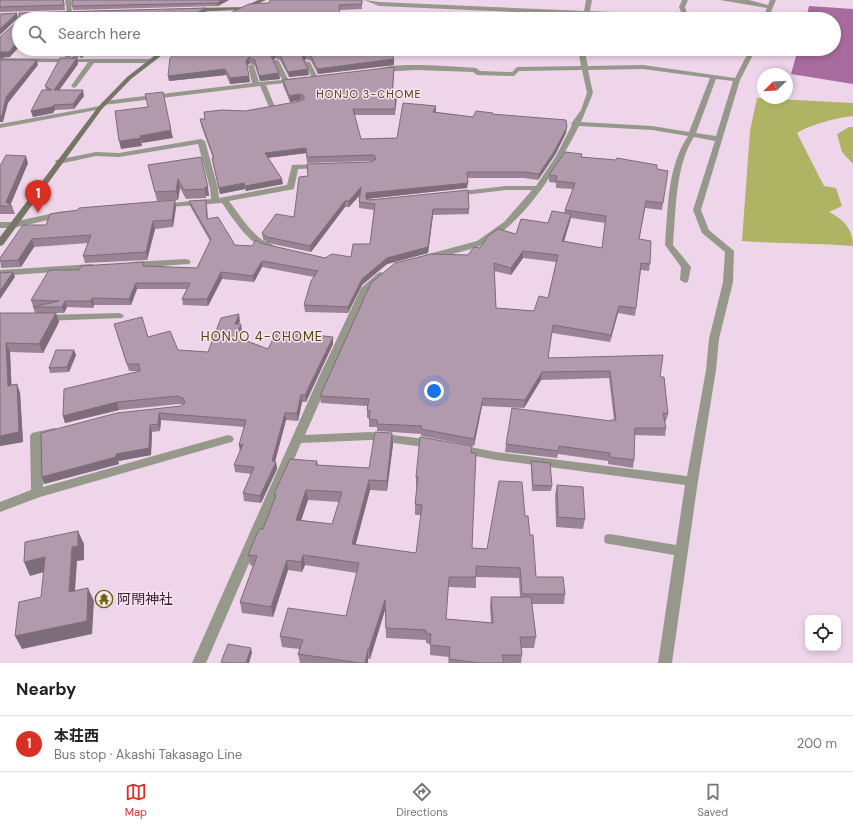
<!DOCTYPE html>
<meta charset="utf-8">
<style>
body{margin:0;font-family:"DM Sans","Noto Sans JP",sans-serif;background:#f6f6f6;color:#222}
.controls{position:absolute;right:12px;bottom:12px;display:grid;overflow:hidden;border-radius:8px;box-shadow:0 2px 6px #0003}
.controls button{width:36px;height:36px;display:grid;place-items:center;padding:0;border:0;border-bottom:1px solid #e0e0e0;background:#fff;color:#222;font:20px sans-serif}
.compass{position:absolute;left:757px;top:68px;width:36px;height:36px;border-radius:50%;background:#fff;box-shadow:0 2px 6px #0003;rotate:246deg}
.you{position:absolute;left:434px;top:391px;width:14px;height:14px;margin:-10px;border:3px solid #fff;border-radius:50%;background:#1a73e8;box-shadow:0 0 0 6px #1a73e833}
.badge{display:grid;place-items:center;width:26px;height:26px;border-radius:50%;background:#d93025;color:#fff;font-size:13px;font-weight:700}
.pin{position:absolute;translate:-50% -33px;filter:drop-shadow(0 1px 2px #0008)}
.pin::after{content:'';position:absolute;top:21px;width:14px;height:12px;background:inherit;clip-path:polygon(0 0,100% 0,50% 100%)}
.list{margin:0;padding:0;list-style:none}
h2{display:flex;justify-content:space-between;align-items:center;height:52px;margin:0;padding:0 16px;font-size:17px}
h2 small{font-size:13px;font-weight:400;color:#767676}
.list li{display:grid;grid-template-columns:26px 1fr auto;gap:12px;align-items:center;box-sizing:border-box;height:56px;padding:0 16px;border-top:1px solid #e0e0e0}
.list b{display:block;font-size:15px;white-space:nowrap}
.list p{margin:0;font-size:13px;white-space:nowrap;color:#767676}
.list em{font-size:13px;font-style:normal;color:#767676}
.icon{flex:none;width:22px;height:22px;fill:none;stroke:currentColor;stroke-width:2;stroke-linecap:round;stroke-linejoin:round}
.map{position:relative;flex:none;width:853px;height:663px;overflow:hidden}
.search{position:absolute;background:#fff;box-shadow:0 2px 6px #0003;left:12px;right:12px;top:12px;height:44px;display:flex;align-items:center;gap:10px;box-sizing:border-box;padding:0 14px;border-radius:22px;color:#767676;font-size:15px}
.sheet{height:108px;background:#fff}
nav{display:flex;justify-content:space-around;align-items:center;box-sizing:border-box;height:56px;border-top:1px solid #e0e0e0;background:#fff;font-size:11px;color:#767676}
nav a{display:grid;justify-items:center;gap:2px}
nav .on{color:#d93025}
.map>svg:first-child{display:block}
.forest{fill:#aeb463}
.water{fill:#a86b9e}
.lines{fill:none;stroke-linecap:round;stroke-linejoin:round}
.street{fill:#97988c;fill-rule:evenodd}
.secondary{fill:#757665;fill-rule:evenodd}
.wall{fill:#998495;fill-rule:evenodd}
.shaded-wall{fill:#7d6c79}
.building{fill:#b29aad;stroke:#7d6c79;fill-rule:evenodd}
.labels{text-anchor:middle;stroke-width:3;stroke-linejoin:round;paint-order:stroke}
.far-neighbourhood-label{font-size:11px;letter-spacing:1px;fill:#46490a;stroke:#fde2f7}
.neighbourhood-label{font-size:13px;letter-spacing:1px;fill:#46490a;stroke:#fde2f7}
.near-poi-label{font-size:14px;fill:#332931;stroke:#fde2f7;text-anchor:start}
</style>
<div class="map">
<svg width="853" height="663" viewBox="0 0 853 663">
<rect width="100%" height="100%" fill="#efd5ea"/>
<!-- forest -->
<g class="forest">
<path d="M 757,98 L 853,103 L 853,116 C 839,117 809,125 797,133 L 824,186 L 836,188 L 842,206 L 829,212 C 843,219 853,229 853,246 C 816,243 779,244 742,241 L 750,131 Z"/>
<path d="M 849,127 L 853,127 L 853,164 L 842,152 L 837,134 Z"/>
</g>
<!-- water -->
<path class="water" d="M 809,6 L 853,9 L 853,84 L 791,74 L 798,49 L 834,49 L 834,19 L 806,19 Z"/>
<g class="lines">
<!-- street -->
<g class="street">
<path d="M 65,0 L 71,0 L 72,14 L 67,13 Z"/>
<path d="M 364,0 L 380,2 L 584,11 L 586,0 L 592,0 L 590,11 L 677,15 L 681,12 L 679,7 L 682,0 L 688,0 L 685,7 L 687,13 L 684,16 L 723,17 L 726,19 L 676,19 L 589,15 L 586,19 L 583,17 L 584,15 L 379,6 Z"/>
<path d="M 720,0 L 749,0 L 768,5 L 770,0 L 776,0 L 768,19 L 762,19 L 767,8 Z"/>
<path d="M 78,49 L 84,49 L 77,59 L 150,59 L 153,61 L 150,63 L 94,63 L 76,87 L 74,88 L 71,86 L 88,62 L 0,62 L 0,58 L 71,59 Z"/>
<path d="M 578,49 L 584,49 L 588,66 L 643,65 L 735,78 L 750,49 L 756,49 L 740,80 L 701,210 L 709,230 L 734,251 L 733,282 L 719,339 L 716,370 L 698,481 L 672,663 L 658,663 L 674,555 L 610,544 L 605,543 L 604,539 L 605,535 L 610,534 L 676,545 L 685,485 L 496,460 L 460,453 L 456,452 L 454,449 L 456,446 L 460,445 L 496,452 L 687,476 L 706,370 L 709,339 L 723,282 L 725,252 L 702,233 L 693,210 L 715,141 L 694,137 C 675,166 676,211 673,245 L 691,267 L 688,282 L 685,283 L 680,280 L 681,267 L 665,245 C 668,209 667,167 688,136 L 652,130 L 579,126 C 557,169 527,220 484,244 C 473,250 442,256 428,260 L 424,257 L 425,255 L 477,241 L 504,222 L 532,190 L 506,190 L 456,196 L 453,196 L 453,192 L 506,186 L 536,186 L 556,156 L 572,125 L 571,124 L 581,110 L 587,93 L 582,70 L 519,71 L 514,76 L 477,75 L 473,72 L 416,70 L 380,72 L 377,70 C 389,61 458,67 476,68 L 480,71 L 512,72 L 517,67 L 581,66 ZM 643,69 L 710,78 L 689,132 L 652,126 L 581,122 L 593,93 L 588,70 ZM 716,79 L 733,81 L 716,136 L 696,133 Z"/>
<path d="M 276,59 L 279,61 L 288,79 L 295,78 L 298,80 L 295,82 L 266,85 L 275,107 L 274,108 L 269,107 L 260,86 L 104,105 L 101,103 L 104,101 L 252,83 L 248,66 L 251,64 L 254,66 L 259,82 L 282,80 L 273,61 Z"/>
<path d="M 305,61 L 310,62 L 318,78 L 317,79 L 312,78 L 304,62 Z"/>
<path d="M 100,106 L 102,107 L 102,109 L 0,128 L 0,124 Z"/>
<path d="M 201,139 L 205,141 L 218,188 L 219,198 L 287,185 L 292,165 L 321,164 L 325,166 L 321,168 L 298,169 L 294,189 L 229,201 C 239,214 248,229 261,239 C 266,242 273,244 277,248 L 276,250 C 255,255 232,217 222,203 L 159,208 L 158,206 L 162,204 L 211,199 L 210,188 L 198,144 L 119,157 L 96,156 L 59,164 L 55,162 L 56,160 L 96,152 L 119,153 Z"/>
<path d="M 63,211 L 66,212 L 66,216 L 13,228 L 0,228 L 0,222 L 13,222 Z"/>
<path d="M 186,259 L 189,260 L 191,262 L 189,264 L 132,268 L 127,265 L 132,262 Z"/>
<path d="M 92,264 L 97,267 L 95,269 L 0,276 L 0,270 Z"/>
<path d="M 381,272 L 386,275 L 370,289 L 305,435 L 370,432 L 432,440 L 436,441 L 438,444 L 436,447 L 432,448 L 370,440 L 301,443 L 206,663 L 192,663 L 319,377 L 361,288 L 378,273 Z"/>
<path d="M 119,313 L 122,314 L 124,316 L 122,318 L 44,321 L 39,318 L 44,315 Z"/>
<path d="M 54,428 L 58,429 L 60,432 L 58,435 L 42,439 L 43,487 L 228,435 L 232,436 L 234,439 L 232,442 L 228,443 L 40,497 L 0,512 L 0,502 L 31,490 L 30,436 L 32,433 Z"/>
</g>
<!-- secondary -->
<g class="secondary">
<path d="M 258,0 L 266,0 L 226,19 L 218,19 L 236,10 L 193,12 L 190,10 L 193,8 L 244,7 Z"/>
<path d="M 163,49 L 170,49 L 131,79 L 102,109 L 3,245 L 0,246 L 0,237 L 98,107 L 127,77 Z"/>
</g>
</g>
<!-- wall -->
<g class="wall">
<path d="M 0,0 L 64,0 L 65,10 L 0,12 Z"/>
<path d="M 229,0 L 218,6 L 73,10 L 72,6 Z"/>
<path d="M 362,0 L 362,9 L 339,10 L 226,15 Z"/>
<path d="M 77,49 L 70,57 L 65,57 L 63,52 Z"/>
<path d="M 81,49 L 98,49 L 93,55 L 84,55 L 82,58 L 80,58 L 79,52 Z"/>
<path d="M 181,49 L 389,49 L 394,59 L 394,65 L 318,74 L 311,61 L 306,59 L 304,61 L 309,75 L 289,77 L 280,60 L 275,58 L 273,60 L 279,73 L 280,79 L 260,81 L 255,66 L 250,63 L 247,66 L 250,82 L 230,84 L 226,75 L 169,81 L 168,76 Z"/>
<path d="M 77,58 L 78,64 L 59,90 L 84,96 L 74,109 L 55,110 L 53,113 L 33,117 L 31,111 L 46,90 L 45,86 Z"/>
<path d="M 394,72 L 393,94 L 397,99 L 395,115 L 354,115 L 361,139 L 397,138 L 436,106 L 435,112 L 473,117 L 493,115 L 566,133 L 555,155 L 538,180 L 524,178 L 467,178 L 467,188 L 366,199 L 469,209 L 469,214 L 433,215 L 428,253 L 387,264 L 362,285 L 348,313 L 305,312 L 304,305 L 314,277 L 262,267 L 254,282 L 222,279 L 208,306 L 183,305 L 182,299 L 187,289 L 137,289 L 131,305 L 94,305 L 93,308 L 67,307 L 64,313 L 56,313 L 59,322 L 43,353 L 10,352 L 11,385 L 17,384 L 20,393 L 23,442 L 0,446 L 0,313 L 35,313 L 33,307 L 37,306 L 33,306 L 31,300 L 79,270 L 144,262 L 145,266 L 197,268 L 210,241 L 190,206 L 189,201 L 207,205 L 208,219 L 235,245 L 252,246 L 260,243 L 325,258 L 351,257 L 370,244 L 374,210 L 359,208 L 359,202 L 360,194 L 349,207 L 345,207 L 311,252 L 268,243 L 263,239 L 262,233 L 294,217 L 308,176 L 371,162 L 373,161 L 307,163 L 306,153 L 268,158 L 283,184 L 246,191 L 245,189 L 220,194 L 213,164 L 212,158 L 213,158 L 201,125 L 200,119 L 205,119 L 204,112 L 245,111 L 301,101 L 302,100 L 301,100 L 290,102 L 283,85 L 283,80 Z"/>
<path d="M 582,154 L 582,157 L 657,169 L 663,203 L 662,210 L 645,208 L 639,240 L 650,264 L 649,271 L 641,270 L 635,316 L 618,313 L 610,342 L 552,333 L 548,358 L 660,377 L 668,414 L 666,421 L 665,421 L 666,428 L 665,436 L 635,435 L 634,460 L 633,468 L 608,464 L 608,461 L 558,454 L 557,458 L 505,452 L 506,444 L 611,421 L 614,420 L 609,378 L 541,380 L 524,408 L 482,406 L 474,446 L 421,436 L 421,434 L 377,431 L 377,427 L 369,427 L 369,418 L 367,418 L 367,406 L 321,403 L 320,396 L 468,255 L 480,248 L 516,234 L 548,223 L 564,213 L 565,210 L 573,189 L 556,188 L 556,183 L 549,182 L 549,175 ZM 571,218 L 605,223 L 602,248 L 564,241 L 570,221 ZM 523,258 L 556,262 L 548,298 L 534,311 L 496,308 L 494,271 L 511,275 Z"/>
<path d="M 201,157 L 209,196 L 206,196 L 206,198 L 186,199 L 180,188 L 178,200 L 157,201 L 148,165 Z"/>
<path d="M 28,163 L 10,205 L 12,206 L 15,214 L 0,214 L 0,166 Z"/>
<path d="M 175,200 L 176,207 L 173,227 L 155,229 L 147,260 L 85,263 L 83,256 L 88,243 L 34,247 L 21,267 L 1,268 L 0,258 L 46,225 Z"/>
<path d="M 240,321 L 238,324 L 242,331 L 240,338 L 268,349 L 333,337 L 333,344 L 306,402 L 302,402 L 298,421 L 286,420 L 275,462 L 276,462 L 277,469 L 261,503 L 244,501 L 243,493 L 251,474 L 235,472 L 234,465 L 240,452 L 244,427 L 161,420 L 160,431 L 152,432 L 151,455 L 118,461 L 119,464 L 44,484 L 42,477 L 41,433 L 181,406 L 183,405 L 179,404 L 119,410 L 65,423 L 63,416 L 138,371 L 129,371 L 116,331 L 148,337 L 178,350 L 208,352 Z"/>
<path d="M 74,350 L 76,355 L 69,372 L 50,373 L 49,368 Z"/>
<path d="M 392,433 L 393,444 L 387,491 L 370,490 L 355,545 L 416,553 L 421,515 L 415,515 L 415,504 L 417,487 L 416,487 L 416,477 L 472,453 L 472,548 L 487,549 L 525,516 L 530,535 L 536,577 L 565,594 L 564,604 L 532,604 L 536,637 L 534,648 L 521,648 L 522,655 L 521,663 L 448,663 L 449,657 L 430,655 L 430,644 L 426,643 L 426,640 L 386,638 L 385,610 L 370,659 L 368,659 L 368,663 L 300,663 L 298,654 L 300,649 L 282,647 L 280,636 L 346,616 L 357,573 L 305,565 L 302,572 L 288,570 L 273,617 L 242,613 L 240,602 L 253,566 L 250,565 L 248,555 L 263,529 L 275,497 L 274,494 L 317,461 L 318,465 L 369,468 ZM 308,500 L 339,502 L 332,524 L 301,520 ZM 476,577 L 519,578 L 520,597 L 491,597 L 490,607 L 491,623 L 446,619 L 448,587 L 476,588 Z"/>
<path d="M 531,461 L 552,486 L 551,491 L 532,491 L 531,466 Z"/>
<path d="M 557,485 L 585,519 L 583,529 L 556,527 L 555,495 Z"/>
</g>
<!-- shaded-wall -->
<g class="shaded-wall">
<path d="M 222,0 L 229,0 L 218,6 L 217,3 Z"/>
<path d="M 206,8 L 206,12 L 194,19 L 185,19 Z"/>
<path d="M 17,13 L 18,18 L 0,35 L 0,29 Z"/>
<path d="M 19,40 L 19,47 L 10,57 L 0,58 L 0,52 Z"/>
<path d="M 72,49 L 77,49 L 70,57 L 69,52 Z"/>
<path d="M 92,49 L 98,49 L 93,55 L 92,50 Z"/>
<path d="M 82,50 L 84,55 L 82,58 L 81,52 Z"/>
<path d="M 275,52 L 275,58 L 272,62 L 271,56 Z"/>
<path d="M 306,53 L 306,59 L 303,63 L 302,57 Z"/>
<path d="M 249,57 L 250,63 L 247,66 L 246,61 Z"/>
<path d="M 77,58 L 78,64 L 55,96 L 54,90 Z"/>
<path d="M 394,59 L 394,65 L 318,74 L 317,69 Z"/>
<path d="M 37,60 L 38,65 L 8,103 L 3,122 L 0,122 L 0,116 L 6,97 Z"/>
<path d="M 225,69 L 226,75 L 169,81 L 168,76 Z"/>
<path d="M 308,69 L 309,75 L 289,77 L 288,72 Z"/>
<path d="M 279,73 L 280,79 L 260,81 L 259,76 Z"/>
<path d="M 249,76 L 250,82 L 230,84 L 230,78 Z"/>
<path d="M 83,90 L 84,96 L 74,109 L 73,104 Z"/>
<path d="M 300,94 L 301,100 L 290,102 L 289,96 Z"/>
<path d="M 54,105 L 55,110 L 53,113 L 33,117 L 31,111 Z"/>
<path d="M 436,106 L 436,112 L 433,117 L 433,112 Z"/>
<path d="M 567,127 L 566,133 L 555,155 L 538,180 L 539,174 Z"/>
<path d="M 171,130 L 173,138 L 142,143 L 140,136 Z"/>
<path d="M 141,138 L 142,146 L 121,149 L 119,141 Z"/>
<path d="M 306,148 L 307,153 L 265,158 L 265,153 Z"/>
<path d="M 26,156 L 28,163 L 10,206 L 6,202 Z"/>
<path d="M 178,179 L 180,188 L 178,200 L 176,191 Z"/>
<path d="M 282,179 L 283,184 L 246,191 L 245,186 Z"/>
<path d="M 244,183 L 245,189 L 220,194 L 219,188 Z"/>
<path d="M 468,183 L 467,188 L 366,199 L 366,205 L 366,193 Z"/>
<path d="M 205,187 L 208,187 L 209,196 L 206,196 L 206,198 Z"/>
<path d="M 361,187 L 362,193 L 349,207 L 349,201 Z"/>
<path d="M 175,200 L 176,207 L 173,227 L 172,220 Z"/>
<path d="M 345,201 L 345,207 L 311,252 L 310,246 Z"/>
<path d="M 433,209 L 433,215 L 428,253 L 387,264 L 362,285 L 348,313 L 348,307 L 362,279 Z"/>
<path d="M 571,214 L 570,221 L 562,248 L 562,241 Z"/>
<path d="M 153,221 L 155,229 L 147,260 L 146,252 Z"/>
<path d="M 32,239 L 34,247 L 21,267 L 18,260 Z"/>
<path d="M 523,251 L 523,258 L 511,275 L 511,268 Z"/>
<path d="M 262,261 L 262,267 L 254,282 L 253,276 Z"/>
<path d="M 13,272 L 15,277 L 0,299 L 0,291 Z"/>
<path d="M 221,272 L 222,279 L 208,306 L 207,299 Z"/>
<path d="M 136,283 L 137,289 L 131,305 L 129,299 Z"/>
<path d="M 92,298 L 94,305 L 93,308 L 91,301 Z"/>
<path d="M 65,301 L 67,307 L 64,313 L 62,307 Z"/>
<path d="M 619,306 L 618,313 L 610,342 L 611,335 Z"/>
<path d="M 56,313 L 59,322 L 43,353 L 39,344 Z"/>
<path d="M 239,314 L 240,321 L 236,331 L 235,324 Z"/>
<path d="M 241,324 L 242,331 L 238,344 L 236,337 Z"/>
<path d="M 333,337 L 333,344 L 306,402 L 305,395 Z"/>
<path d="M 6,343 L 10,352 L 12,395 L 8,386 Z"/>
<path d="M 74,350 L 76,355 L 69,372 L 67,367 Z"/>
<path d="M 542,372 L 541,380 L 524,408 L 525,400 Z"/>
<path d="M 17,384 L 20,393 L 23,442 L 0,446 L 0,436 Z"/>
<path d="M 301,395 L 302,402 L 298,421 L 297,413 Z"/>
<path d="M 483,398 L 482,406 L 474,446 L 474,439 Z"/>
<path d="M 117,402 L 119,410 L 65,423 L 63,416 Z"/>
<path d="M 159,413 L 161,420 L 160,431 L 158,424 Z"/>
<path d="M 285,413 L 286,420 L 274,465 L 276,462 L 277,469 L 261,503 L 260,496 L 272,461 Z"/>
<path d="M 150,425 L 152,432 L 151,455 L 118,461 L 119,464 L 44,484 L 42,477 L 116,454 Z"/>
<path d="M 392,433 L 393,444 L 387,491 L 387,481 Z"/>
<path d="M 243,444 L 240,452 L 239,445 Z"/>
<path d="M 369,480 L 370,490 L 353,555 L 352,544 Z"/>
<path d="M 306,490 L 308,500 L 298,530 L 296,520 Z"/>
<path d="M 78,531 L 84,544 L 84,560 L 77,561 L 74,605 L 69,592 L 72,547 Z"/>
<path d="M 303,555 L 305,565 L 302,572 L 301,562 Z"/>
<path d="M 45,557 L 51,570 L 30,576 L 24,562 Z"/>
<path d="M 287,560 L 288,570 L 273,617 L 271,607 Z"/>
<path d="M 88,588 L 94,601 L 92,634 L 22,649 L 15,636 Z"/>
<path d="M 385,600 L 385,610 L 370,659 L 369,649 Z"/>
<path d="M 251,648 L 252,653 L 249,663 L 246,663 Z"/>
<path d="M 368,649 L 368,663 L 365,663 Z"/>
</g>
<!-- building -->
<g class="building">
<path d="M 0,0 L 63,0 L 64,5 L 0,7 Z"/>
<path d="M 72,0 L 222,0 L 217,3 L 72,6 Z"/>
<path d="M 270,0 L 362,0 L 362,4 L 339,5 L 340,19 L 216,19 L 220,15 L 226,15 L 249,4 L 269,3 Z"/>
<path d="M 206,8 L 185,19 L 72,19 L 71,18 L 71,19 L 19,19 L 19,40 L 9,52 L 0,52 L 0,37 L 19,20 L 19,13 Z"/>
<path d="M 17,13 L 0,29 L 0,14 Z"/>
<path d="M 65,49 L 72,49 L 69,52 L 63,52 Z"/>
<path d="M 81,49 L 92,49 L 92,50 L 82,50 L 81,52 L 79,52 Z"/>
<path d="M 181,49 L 389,49 L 394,59 L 317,69 L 311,56 L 306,53 L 302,57 L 308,69 L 288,72 L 280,55 L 275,52 L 271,56 L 279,73 L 259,76 L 255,60 L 249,57 L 246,61 L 249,76 L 230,78 L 225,69 L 168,76 L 170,58 Z"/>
<path d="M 0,58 L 3,58 L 1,60 L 37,60 L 6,97 L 2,116 L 0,116 Z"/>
<path d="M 60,58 L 77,58 L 54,90 L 83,90 L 73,104 L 54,105 L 52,107 L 31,111 L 42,90 L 52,90 L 45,86 Z"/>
<path d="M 394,67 L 392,94 L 396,94 L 395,109 L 353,109 L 361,139 L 397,138 L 403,103 L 436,106 L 433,112 L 473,117 L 476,111 L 493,113 L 492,114 L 566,120 L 567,127 L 555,150 L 539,174 L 524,172 L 467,172 L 468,183 L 366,193 L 366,199 L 370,200 L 468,190 L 469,209 L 433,209 L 428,247 L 387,258 L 362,279 L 348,307 L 304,305 L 311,281 L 318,271 L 262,261 L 253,276 L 221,272 L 207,299 L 182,299 L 190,283 L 136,283 L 129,299 L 92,298 L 91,301 L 65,301 L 62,307 L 33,307 L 59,301 L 31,300 L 49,270 L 79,270 L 81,266 L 144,262 L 143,266 L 197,268 L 211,239 L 189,201 L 206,200 L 207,219 L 218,217 L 235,245 L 252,246 L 256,240 L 260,243 L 325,258 L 332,254 L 351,257 L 353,244 L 370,244 L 375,204 L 359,202 L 361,187 L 349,201 L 345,201 L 310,246 L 267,237 L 262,233 L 276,214 L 294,217 L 299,177 L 308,176 L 307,164 L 371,162 L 376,159 L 374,155 L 307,157 L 306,148 L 265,153 L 282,179 L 245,186 L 244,183 L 219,188 L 212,158 L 214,158 L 200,119 L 205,119 L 204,112 L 222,110 L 245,111 L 301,101 L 304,99 L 304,96 L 300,94 L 289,96 L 283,80 Z"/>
<path d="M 163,92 L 171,130 L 140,136 L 141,138 L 119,141 L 115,111 L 148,107 L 145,94 Z"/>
<path d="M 565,152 L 582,154 L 581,157 L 616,160 L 617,158 L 657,165 L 657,169 L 668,171 L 663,203 L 646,201 L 639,239 L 651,241 L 650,264 L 641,263 L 636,308 L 619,306 L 611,335 L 553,325 L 548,358 L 663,355 L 660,377 L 664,377 L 668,414 L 663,413 L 666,428 L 635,428 L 634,460 L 610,457 L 610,453 L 559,446 L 558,451 L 506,444 L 512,408 L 611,421 L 611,420 L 616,420 L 610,371 L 542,372 L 525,400 L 483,398 L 474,439 L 421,429 L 422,426 L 377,424 L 377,420 L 369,419 L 370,411 L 367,410 L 369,399 L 320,396 L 371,283 L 395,263 L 431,254 L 468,255 L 474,247 L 480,248 L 488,236 L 498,229 L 516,234 L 521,219 L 548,223 L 552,211 L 571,214 L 562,241 L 602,248 L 606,216 L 565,210 L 575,183 L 556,181 L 557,176 L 549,175 ZM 523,251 L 558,255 L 548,298 L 539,296 L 534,311 L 496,308 L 494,263 L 511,268 Z"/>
<path d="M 6,155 L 26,156 L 6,202 L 12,206 L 0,206 L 0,166 Z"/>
<path d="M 201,157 L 208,187 L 205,187 L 205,189 L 184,190 L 178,179 L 176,191 L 155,192 L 148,165 Z"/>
<path d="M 175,200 L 172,220 L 153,221 L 146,252 L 83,256 L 91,235 L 32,239 L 18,260 L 0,261 L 0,258 L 23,225 L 46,225 L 50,214 L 78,210 L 79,208 Z"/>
<path d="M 13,272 L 0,291 L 0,273 Z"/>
<path d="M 0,313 L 56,313 L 39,344 L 6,343 L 8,386 L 17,384 L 19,432 L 0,436 Z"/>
<path d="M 239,314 L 235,324 L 241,324 L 236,337 L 268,349 L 277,331 L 333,337 L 305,395 L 301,395 L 297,413 L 285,413 L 272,461 L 276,462 L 260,496 L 243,493 L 254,467 L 234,465 L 243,444 L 239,445 L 246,420 L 159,413 L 158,424 L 150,425 L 149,448 L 116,454 L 116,457 L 42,477 L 41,433 L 117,413 L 181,406 L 185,403 L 183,398 L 177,396 L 117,402 L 63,416 L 64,389 L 140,371 L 139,364 L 127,364 L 114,324 L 142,317 L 148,337 L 170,331 L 178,350 L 208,352 L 221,318 Z"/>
<path d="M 56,350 L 74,350 L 67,367 L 49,368 Z"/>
<path d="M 375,432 L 392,433 L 387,481 L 369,480 L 352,544 L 416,553 L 422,505 L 415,504 L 418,477 L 416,477 L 420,437 L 472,446 L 471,453 L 476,453 L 472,548 L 487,549 L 499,481 L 522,482 L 525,516 L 528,516 L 530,535 L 533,535 L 536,577 L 563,577 L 565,594 L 522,594 L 520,568 L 476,566 L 476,577 L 449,577 L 446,619 L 493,623 L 491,597 L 531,597 L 536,637 L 520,637 L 522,655 L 502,655 L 504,663 L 479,663 L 449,659 L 450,647 L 430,645 L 431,634 L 426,633 L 426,630 L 386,628 L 385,600 L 369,649 L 368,649 L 365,663 L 360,663 L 298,654 L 303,640 L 280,636 L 288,608 L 346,616 L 359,563 L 303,555 L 301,562 L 287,560 L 271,607 L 240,602 L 257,556 L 248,555 L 259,529 L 263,529 L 276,495 L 274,494 L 290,459 L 317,461 L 316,465 L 369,468 ZM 306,490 L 342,492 L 332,524 L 296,520 Z"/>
<path d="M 531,461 L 550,463 L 552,486 L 533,485 Z"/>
<path d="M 557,485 L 583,487 L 585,519 L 558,517 Z"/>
<path d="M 78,531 L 78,546 L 72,547 L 69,592 L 88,588 L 87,621 L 15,636 L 19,602 L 41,597 L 45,557 L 24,562 L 25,542 Z"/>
<path d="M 228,644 L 251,648 L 246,663 L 226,663 L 221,662 Z"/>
</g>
<!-- icons -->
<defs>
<symbol id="temple-ring" viewBox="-11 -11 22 22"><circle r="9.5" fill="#fde2f7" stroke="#636704" stroke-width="1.5"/><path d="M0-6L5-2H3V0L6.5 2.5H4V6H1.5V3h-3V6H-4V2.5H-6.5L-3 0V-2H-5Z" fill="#636704"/></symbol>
</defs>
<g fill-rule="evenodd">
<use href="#temple-ring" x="94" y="589" width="20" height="20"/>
</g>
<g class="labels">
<!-- far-neighbourhood labels -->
<g class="far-neighbourhood-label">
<text x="369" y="98">HONJO 3-CHOME</text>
</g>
<!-- neighbourhood labels -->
<g class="neighbourhood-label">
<text x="262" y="341">HONJO 4-CHOME</text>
</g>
<!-- near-poi labels -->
<g class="near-poi-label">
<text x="117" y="604">阿閇神社</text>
</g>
</g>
</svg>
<div class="controls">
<button><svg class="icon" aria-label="locate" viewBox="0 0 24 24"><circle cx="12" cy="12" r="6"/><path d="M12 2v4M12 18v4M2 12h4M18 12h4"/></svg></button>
</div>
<svg class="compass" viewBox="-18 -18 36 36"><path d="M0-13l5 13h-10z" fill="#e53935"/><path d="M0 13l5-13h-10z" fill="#767676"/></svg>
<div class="you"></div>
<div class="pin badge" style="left:38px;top:213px">1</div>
<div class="search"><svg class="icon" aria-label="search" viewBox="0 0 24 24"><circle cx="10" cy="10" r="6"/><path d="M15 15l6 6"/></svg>Search here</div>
</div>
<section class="sheet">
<h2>Nearby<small></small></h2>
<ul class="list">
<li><span class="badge">1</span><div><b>本荘西</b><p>Bus stop · Akashi Takasago Line</p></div><em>200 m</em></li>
</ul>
</section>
<nav>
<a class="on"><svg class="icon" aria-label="map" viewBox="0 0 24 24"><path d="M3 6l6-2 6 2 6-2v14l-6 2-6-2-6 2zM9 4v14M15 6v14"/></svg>Map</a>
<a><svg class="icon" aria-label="directions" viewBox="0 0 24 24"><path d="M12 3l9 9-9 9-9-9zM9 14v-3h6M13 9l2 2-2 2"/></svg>Directions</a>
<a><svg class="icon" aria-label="saved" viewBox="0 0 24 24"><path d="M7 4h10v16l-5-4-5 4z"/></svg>Saved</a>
</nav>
